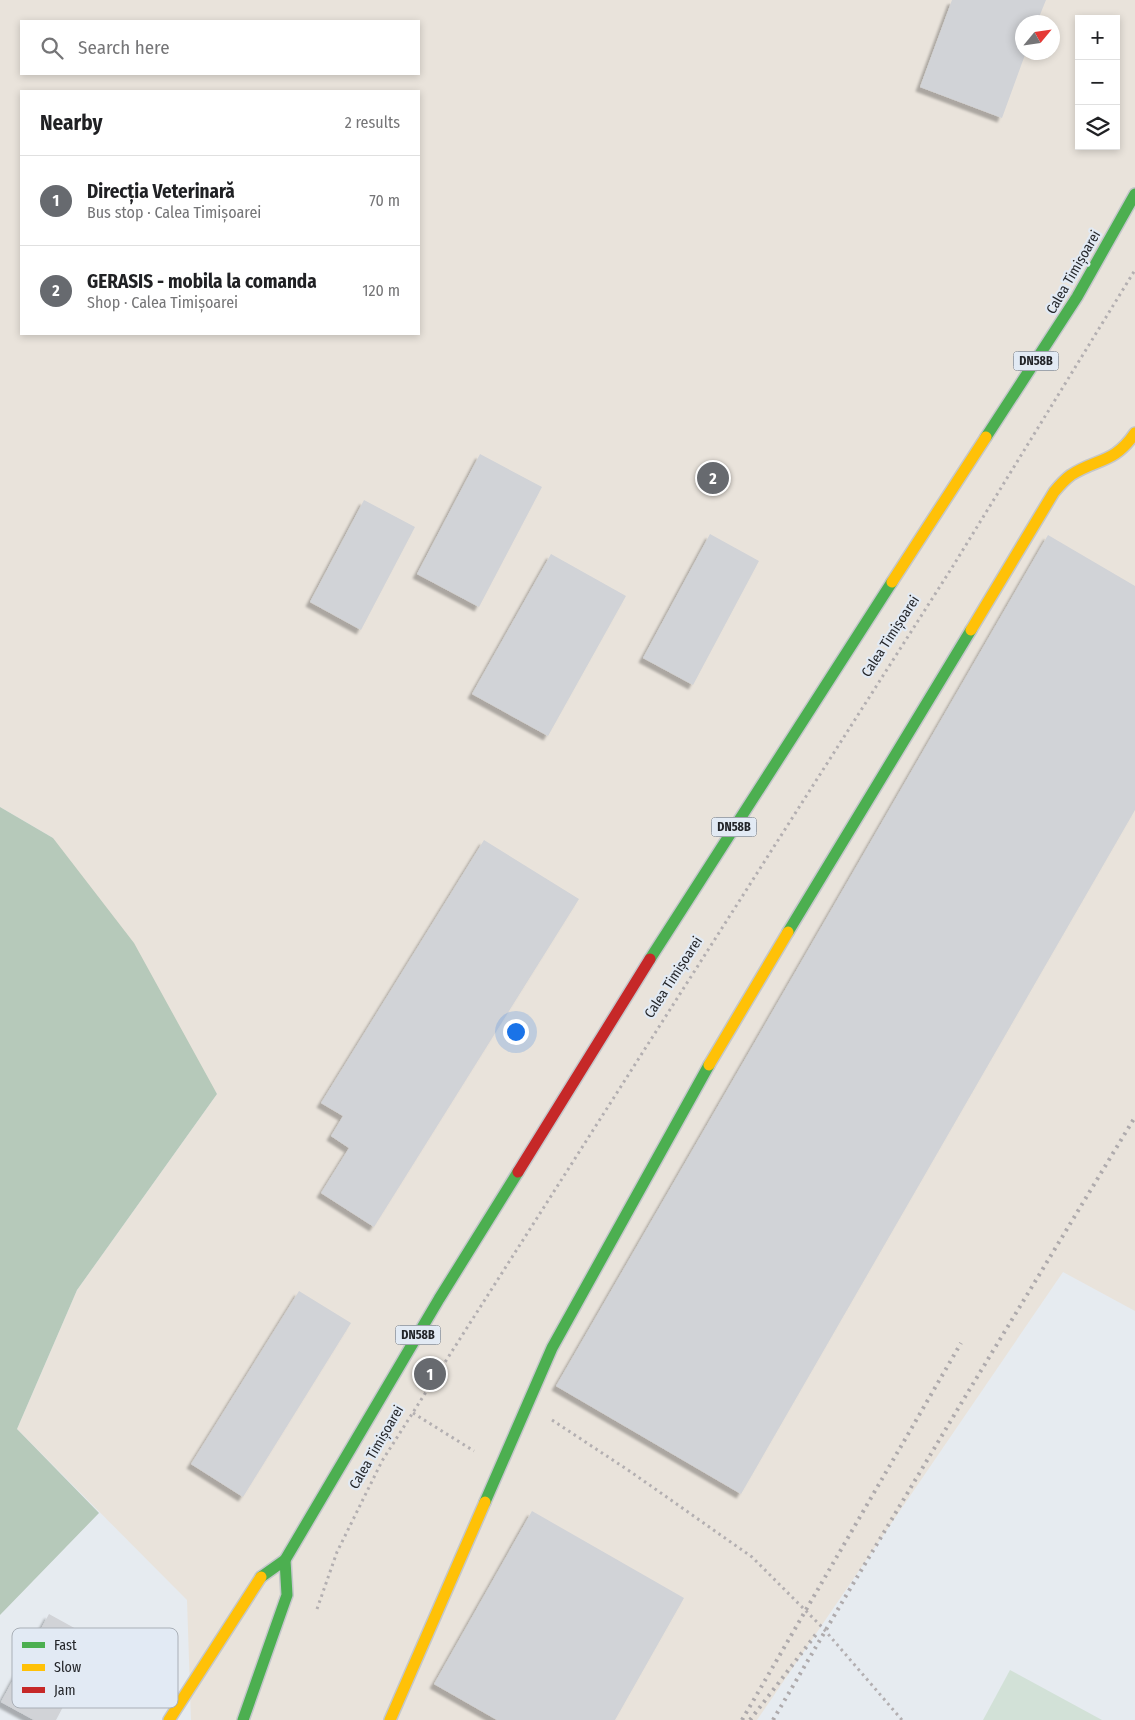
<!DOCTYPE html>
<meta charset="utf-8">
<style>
body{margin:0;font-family:"Fira Sans Condensed",sans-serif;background:#f2f2f2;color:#202124}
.controls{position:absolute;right:15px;top:15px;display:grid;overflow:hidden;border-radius:0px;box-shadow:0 2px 8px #0003}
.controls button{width:45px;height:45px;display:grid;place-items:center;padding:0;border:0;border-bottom:1px solid #e0e0e0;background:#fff;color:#202124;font:25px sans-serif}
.compass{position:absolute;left:1015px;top:15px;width:45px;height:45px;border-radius:50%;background:#fff;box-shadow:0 2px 8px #0003;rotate:61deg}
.you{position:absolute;left:515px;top:1031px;width:18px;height:18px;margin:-12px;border:4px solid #fff;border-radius:50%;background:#1a73e8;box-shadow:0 0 0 8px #1a73e833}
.badge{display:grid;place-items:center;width:32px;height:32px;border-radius:50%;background:#676a6f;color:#fff;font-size:16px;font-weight:700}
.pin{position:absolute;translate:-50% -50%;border:2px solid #fff;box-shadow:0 1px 5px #0006}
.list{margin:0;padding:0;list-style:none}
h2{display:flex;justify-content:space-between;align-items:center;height:65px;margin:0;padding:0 20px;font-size:21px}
h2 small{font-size:16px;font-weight:400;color:#757577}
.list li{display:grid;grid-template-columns:32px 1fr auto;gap:15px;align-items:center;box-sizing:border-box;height:90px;padding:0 20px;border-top:1px solid #e0e0e0}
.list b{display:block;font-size:19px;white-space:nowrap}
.list p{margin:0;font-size:16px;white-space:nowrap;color:#757577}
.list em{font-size:16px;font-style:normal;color:#757577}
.icon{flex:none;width:28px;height:28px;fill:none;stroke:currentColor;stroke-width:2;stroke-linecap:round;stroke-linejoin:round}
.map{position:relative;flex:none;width:1135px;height:1720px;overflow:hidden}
.search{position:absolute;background:#fff;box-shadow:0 2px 8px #0003;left:20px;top:20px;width:400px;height:55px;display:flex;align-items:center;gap:12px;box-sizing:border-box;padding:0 18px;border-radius:0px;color:#757577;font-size:19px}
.panel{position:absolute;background:#fff;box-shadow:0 2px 8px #0003;left:20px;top:90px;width:400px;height:245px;border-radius:0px}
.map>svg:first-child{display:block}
.industrial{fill:#e9e3db;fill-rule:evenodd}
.green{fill:#d2e1d7}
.forest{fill:#b6c9ba}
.building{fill:#d1d3d7;filter:url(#shadow)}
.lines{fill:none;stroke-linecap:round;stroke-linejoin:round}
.fast-casing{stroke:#c4c7cb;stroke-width:14}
.slow-casing{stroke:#c4c7cb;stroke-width:14}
.jam-casing{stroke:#c4c7cb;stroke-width:14}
.path{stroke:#b3afb1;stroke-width:3;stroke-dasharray:2.5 4;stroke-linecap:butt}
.fast{stroke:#4caf50;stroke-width:11}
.slow{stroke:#ffc107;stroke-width:11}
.jam{stroke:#c62828;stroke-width:11}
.rail{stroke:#aeaaac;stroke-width:4;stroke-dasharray:2.5 5;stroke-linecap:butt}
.labels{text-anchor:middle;stroke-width:4.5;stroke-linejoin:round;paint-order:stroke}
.shield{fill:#e2eaf4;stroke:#5c6066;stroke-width:1}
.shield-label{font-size:12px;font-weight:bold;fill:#232529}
.street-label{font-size:14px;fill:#232529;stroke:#e2eaf4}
.key{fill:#e2eaf4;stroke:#a9afb7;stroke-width:1}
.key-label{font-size:14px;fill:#232529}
</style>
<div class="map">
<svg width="1135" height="1720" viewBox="0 0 1135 1720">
<defs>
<filter id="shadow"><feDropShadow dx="-4.5" dy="4.5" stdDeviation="1" flood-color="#0004"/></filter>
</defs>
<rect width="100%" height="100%" fill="#e6ebf0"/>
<!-- industrial -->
<path class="industrial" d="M 0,0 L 1135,0 L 1135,1311 L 1063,1272 L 757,1720 L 191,1720 L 187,1600 L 17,1429 L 77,1290 L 217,1094 L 53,838 L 0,807 ZM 1079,19 L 1116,19 L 1116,146 L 1079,146 ZM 21,21 L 419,21 L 419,74 L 21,74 ZM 1022,22 L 1052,22 L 1052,52 L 1022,52 ZM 21,91 L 419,91 L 419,334 L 21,334 Z"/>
<!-- green -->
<path class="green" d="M 1010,1670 L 1102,1720 L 983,1720 Z"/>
<!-- forest -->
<path class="forest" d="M 0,807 L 53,838 L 134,943 L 217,1094 L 77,1290 L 17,1429 L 99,1513 L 0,1615 Z"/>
<!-- building -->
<g class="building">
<path d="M 952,0 L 1046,0 L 1037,22 L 1022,22 L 1022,52 L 1026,52 L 1002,118 L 920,87 Z"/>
<path d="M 480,454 L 542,487 L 479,607 L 417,574 Z"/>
<path d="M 364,500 L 415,527 L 361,630 L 310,602 Z"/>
<path d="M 710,534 L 759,561 L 693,685 L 643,658 Z"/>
<path d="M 1048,535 L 1135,586 L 1135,810 L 741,1494 L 556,1386 Z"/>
<path d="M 551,554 L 626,596 L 548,736 L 472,694 Z"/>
<path d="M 484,840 L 579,899 L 374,1227 L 321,1193 L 349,1148 L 331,1136 L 343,1116 L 321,1103 Z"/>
<path d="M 299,1291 L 351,1323 L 243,1497 L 191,1464 Z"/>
<path d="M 532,1511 L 684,1598 L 615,1720 L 497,1720 L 434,1684 Z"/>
<path d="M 49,1614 L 98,1641 L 56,1720 L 34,1720 L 1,1702 Z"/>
</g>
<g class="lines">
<defs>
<g id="fast">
<path d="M 986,437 L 1077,297 L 1135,194"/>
<path d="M 788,932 L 971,630"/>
<path d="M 650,959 L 892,582"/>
<path d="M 485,1502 L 552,1348 L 709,1065"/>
<path d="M 261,1577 L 285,1560 L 439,1299 L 518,1172"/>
<path d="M 243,1720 L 287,1595 L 285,1560"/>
</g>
<g id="slow">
<path d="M 892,582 L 986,437"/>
<path d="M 971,630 L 1054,492 C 1059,486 1064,480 1071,475 C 1097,458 1114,464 1135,433"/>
<path d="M 709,1065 L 788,932"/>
<path d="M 169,1720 L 261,1577"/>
<path d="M 390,1720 L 485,1502"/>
</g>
<path id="jam" d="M 518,1172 L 650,959"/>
</defs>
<!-- fast casing -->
<use href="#fast" class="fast-casing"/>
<!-- slow casing -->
<use href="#slow" class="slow-casing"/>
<!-- jam casing -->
<use href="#jam" class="jam-casing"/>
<!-- path -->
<g class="path">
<path d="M 413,1413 L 474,1451"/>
<path d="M 552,1420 L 631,1472 L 752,1557 L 822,1627 L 902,1720"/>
<path d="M 317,1609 L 337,1552 L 382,1461 L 953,566 L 1135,270"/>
</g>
<!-- fast -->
<use href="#fast" class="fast"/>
<!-- slow -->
<use href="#slow" class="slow"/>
<!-- jam -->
<use href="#jam" class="jam"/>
<!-- rail -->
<g class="rail">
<path d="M 742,1720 L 961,1343"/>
<path d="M 750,1720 L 817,1633"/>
<path d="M 773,1720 L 844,1599 L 965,1397 L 1135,1117"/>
</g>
</g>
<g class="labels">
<!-- shield labels -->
<g class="shield">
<rect x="1013.5" y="351.5" width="45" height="19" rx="4"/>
<rect x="711.5" y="817.5" width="45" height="19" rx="4"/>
<rect x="395.5" y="1325.5" width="45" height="19" rx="4"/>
</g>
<g class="shield-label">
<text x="1036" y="365">DN58B</text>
<text x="734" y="831">DN58B</text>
<text x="418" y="1339">DN58B</text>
</g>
<!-- street labels -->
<g class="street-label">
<text transform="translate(1073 272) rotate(-60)" y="5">Calea Timișoarei</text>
<text transform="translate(890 636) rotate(-57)" y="5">Calea Timișoarei</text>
<text transform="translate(673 977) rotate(-57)" y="5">Calea Timișoarei</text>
<text transform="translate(376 1447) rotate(-60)" y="5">Calea Timișoarei</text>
</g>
</g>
<!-- legend -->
<rect x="12" y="1628" width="166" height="80" rx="8" class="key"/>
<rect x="22" y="1642" width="23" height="6" fill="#4caf50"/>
<rect x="22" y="1664" width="23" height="7" fill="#ffc107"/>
<rect x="22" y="1687" width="23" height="6" fill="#c62828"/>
<g class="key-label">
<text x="54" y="1650">Fast</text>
<text x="54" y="1672">Slow</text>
<text x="54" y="1695">Jam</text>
</g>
</svg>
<div class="controls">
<button>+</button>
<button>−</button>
<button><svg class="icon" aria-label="layers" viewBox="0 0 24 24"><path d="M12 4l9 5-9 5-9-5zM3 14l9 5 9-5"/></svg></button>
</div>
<svg class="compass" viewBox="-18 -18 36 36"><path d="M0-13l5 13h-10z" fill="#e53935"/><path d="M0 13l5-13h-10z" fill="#757577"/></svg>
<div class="you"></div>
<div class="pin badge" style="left:430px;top:1374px">1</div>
<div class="pin badge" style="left:713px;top:478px">2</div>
<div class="search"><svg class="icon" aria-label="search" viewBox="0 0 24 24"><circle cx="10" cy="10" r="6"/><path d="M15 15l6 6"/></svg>Search here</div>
<section class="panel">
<h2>Nearby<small>2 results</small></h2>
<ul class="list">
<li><span class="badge">1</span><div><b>Direcția Veterinară</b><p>Bus stop · Calea Timișoarei</p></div><em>70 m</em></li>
<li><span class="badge">2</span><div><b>GERASIS - mobila la comanda</b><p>Shop · Calea Timișoarei</p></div><em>120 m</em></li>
</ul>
</section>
</div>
